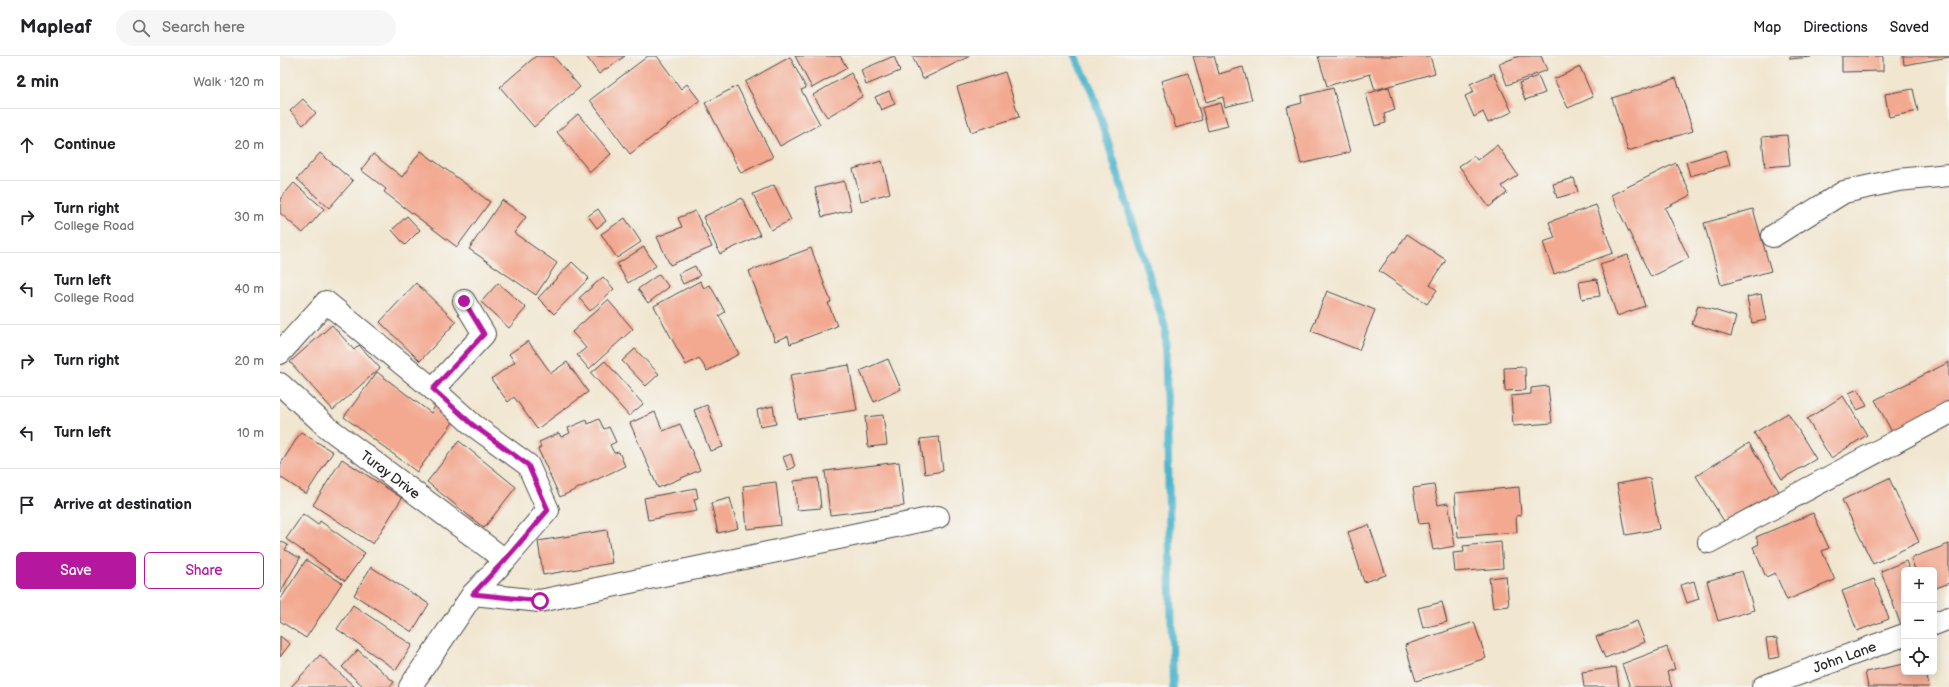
<!DOCTYPE html>
<meta charset="utf-8">
<style>
body{margin:0;font-family:"Balsamiq Sans",sans-serif;background:#f6f6f6;color:#202124}
.controls{position:absolute;right:12px;bottom:12px;display:grid;overflow:hidden;border-radius:6px;box-shadow:0 2px 10px #0003}
.controls button{width:36px;height:36px;display:grid;place-items:center;padding:0;border:0;border-bottom:1px solid #e0e0e0;background:#fff;color:#202124;font:20px sans-serif}
.stop{position:absolute;width:12px;height:12px;margin:-9px;border:3px solid #b5179e;border-radius:50%;background:#fff}
.stop.end{background:#b5179e;border-color:#fff;box-shadow:0 1px 4px #0008}
.list{margin:0;padding:0;list-style:none}
h2{display:flex;justify-content:space-between;align-items:center;height:52px;margin:0;padding:0 16px;font-size:17px}
h2 small{font-size:13px;font-weight:400;color:#757577}
.list li{display:grid;grid-template-columns:26px 1fr auto;gap:12px;align-items:center;box-sizing:border-box;height:72px;padding:0 16px;border-top:1px solid #e0e0e0}
.list b{display:block;font-size:15px;white-space:nowrap}
.list p{margin:0;font-size:13px;white-space:nowrap;color:#757577}
.list em{font-size:13px;font-style:normal;color:#757577}
.actions{display:flex;gap:8px;padding:12px 16px}
.actions a{flex:1;padding:9px 0;border:1px solid #b5179e;border-radius:6px;text-align:center;font-size:14px;color:#b5179e}
.actions .main{background:#b5179e;color:#fff}
.icon{flex:none;width:22px;height:22px;fill:none;stroke:currentColor;stroke-width:2;stroke-linecap:round;stroke-linejoin:round}
.map{position:relative;flex:none;width:1669px;height:631px;overflow:hidden}
header{display:flex;align-items:center;gap:24px;box-sizing:border-box;height:56px;padding:0 20px;background:#fff;border-bottom:1px solid #e0e0e0}
header strong{font-size:19px}
nav{display:flex;gap:22px;margin-inline-start:auto;font-size:14px}
.search{width:280px;height:36px;background:#f6f6f6;display:flex;align-items:center;gap:10px;box-sizing:border-box;padding:0 14px;border-radius:22px;color:#757577;font-size:15px}
main{display:flex}
aside{flex:1;background:#fff}
.map>svg:first-child{display:block}
.lines{fill:none;stroke-linecap:round;stroke-linejoin:round}
.stream{stroke:#4db5cc;stroke-width:8}
.building{fill:#f3a890}
.street-casing{stroke:#494744;stroke-width:24}
.street{stroke:#fff;stroke-width:22}
.route{stroke:#b5179e;stroke-width:5}
.labels{text-anchor:middle;stroke-width:3;stroke-linejoin:round;paint-order:stroke}
.street-label{font-size:14px;fill:#2b2b2b;stroke:#f6f6f2}
</style>
<header>
<strong>Mapleaf</strong>
<div class="search"><svg class="icon" aria-label="search" viewBox="0 0 24 24"><circle cx="10" cy="10" r="6"/><path d="M15 15l6 6"/></svg>Search here</div>
<nav><a>Map</a><a>Directions</a><a>Saved</a></nav>
</header>
<main>
<aside>
<h2>2 min<small>Walk · 120 m</small></h2>
<ul class="list">
<li><svg class="icon" aria-label="ahead" viewBox="0 0 24 24"><path d="M12 20V5M6 11l6-6 6 6"/></svg><div><b>Continue</b></div><em>20 m</em></li>
<li><svg class="icon" aria-label="right" viewBox="0 0 24 24"><path d="M7 20v-9h11M14 6l5 5-5 5"/></svg><div><b>Turn right</b><p>College Road</p></div><em>30 m</em></li>
<li><svg class="icon" aria-label="left" viewBox="0 0 24 24"><path d="M17 20v-9H6M10 6l-5 5 5 5"/></svg><div><b>Turn left</b><p>College Road</p></div><em>40 m</em></li>
<li><svg class="icon" aria-label="right" viewBox="0 0 24 24"><path d="M7 20v-9h11M14 6l5 5-5 5"/></svg><div><b>Turn right</b></div><em>20 m</em></li>
<li><svg class="icon" aria-label="left" viewBox="0 0 24 24"><path d="M17 20v-9H6M10 6l-5 5 5 5"/></svg><div><b>Turn left</b></div><em>10 m</em></li>
<li><svg class="icon" aria-label="arrive" viewBox="0 0 24 24"><path d="M6 21V4h12l-3 4 3 4H6"/></svg><div><b>Arrive at destination</b></div></li>
</ul>
<div class="actions"><a class="main">Save</a><a>Share</a></div>
</aside>
<div class="map">
<svg width="1669" height="631" viewBox="0 0 1669 631">
<rect width="100%" height="100%" fill="#f6f6f2"/>
<filter id="ink" filterUnits="userSpaceOnUse"><feTurbulence type="fractalNoise" baseFrequency=".025" numOctaves="2"/><feDisplacementMap in="SourceGraphic" scale="8" xChannelSelector="R" yChannelSelector="G"/><feConvolveMatrix kernelMatrix="1 2 1 2 8 2 1 2 1" color-interpolation-filters="sRGB"/></filter>
<filter id="wash" filterUnits="userSpaceOnUse"><feTurbulence type="fractalNoise" baseFrequency=".012" numOctaves="4" result="noise"/><feDisplacementMap in="SourceGraphic" scale="16" xChannelSelector="R" yChannelSelector="G"/><feGaussianBlur stdDeviation="0.9" result="paint"/><feColorMatrix in="noise" values="0 0 0 0 0 0 0 0 0 0 0 0 0 0 0 0 0 1.4 0 .05"/><feComposite in="paint" operator="in"/></filter>
<g filter="url(#wash)">
<rect width="100%" height="100%" fill="#f1e6d0"/>
<g class="lines">
<!-- stream -->
<path class="stream" d="M 795,0 L 812,35 L 885,271 L 893,631"/>
</g>
<g id="blocks">
<!-- building -->
<g class="building">
<path d="M 256,0 L 273,0 L 300,31 L 254,71 L 220,31 Z"/>
<path d="M 306,0 L 345,0 L 319,18 Z"/>
<path d="M 368,0 L 377,0 L 401,33 L 407,28 L 420,45 L 350,98 L 310,44 Z"/>
<path d="M 515,0 L 560,0 L 567,12 L 532,32 Z"/>
<path d="M 614,0 L 620,15 L 586,29 L 581,14 Z"/>
<path d="M 632,0 L 690,0 L 643,23 Z"/>
<path d="M 913,0 L 934,0 L 939,18 L 963,11 L 972,44 L 945,51 L 943,41 L 926,46 Z"/>
<path d="M 1038,0 L 1150,0 L 1155,17 L 1095,34 L 1090,18 L 1047,30 Z"/>
<path d="M 1239,0 L 1261,0 L 1267,14 L 1227,29 L 1219,8 Z"/>
<path d="M 1510,0 L 1530,0 L 1531,1 L 1510,3 Z"/>
<path d="M 1562,0 L 1603,0 L 1603,15 L 1562,16 Z"/>
<path d="M 1623,0 L 1669,0 L 1669,1 L 1624,9 Z"/>
<path d="M 510,1 L 526,32 L 521,34 L 540,68 L 500,90 L 465,26 Z"/>
<path d="M 1300,11 L 1313,41 L 1288,52 L 1274,23 Z"/>
<path d="M 725,16 L 739,61 L 691,76 L 677,31 Z"/>
<path d="M 571,17 L 583,40 L 547,61 L 533,39 Z"/>
<path d="M 908,17 L 922,64 L 896,72 L 881,25 Z"/>
<path d="M 1214,17 L 1232,56 L 1208,67 L 1203,56 L 1194,61 L 1185,40 L 1194,36 L 1190,28 Z"/>
<path d="M 1258,20 L 1265,37 L 1245,44 L 1239,27 Z"/>
<path d="M 1396,22 L 1413,75 L 1348,95 L 1332,42 Z"/>
<path d="M 457,30 L 493,101 L 461,117 L 425,47 Z"/>
<path d="M 1109,31 L 1115,54 L 1104,58 L 1106,67 L 1095,70 L 1086,38 Z"/>
<path d="M 1053,32 L 1070,96 L 1021,108 L 1007,51 L 1022,47 L 1021,40 Z"/>
<path d="M 1633,33 L 1638,55 L 1609,61 L 1605,38 Z"/>
<path d="M 609,35 L 615,48 L 601,54 L 595,41 Z"/>
<path d="M 23,43 L 36,57 L 23,69 L 10,55 Z"/>
<path d="M 941,47 L 948,70 L 928,75 L 922,52 Z"/>
<path d="M 298,58 L 331,98 L 310,116 L 277,76 Z"/>
<path d="M 1507,79 L 1510,109 L 1485,111 L 1482,81 Z"/>
<path d="M 1217,89 L 1238,119 L 1222,130 L 1227,137 L 1209,151 L 1179,110 L 1194,100 L 1197,104 Z"/>
<path d="M 1446,94 L 1450,109 L 1410,120 L 1406,106 Z"/>
<path d="M 141,95 L 210,146 L 177,191 L 104,136 L 106,133 L 81,114 L 93,98 L 122,121 Z"/>
<path d="M 40,97 L 73,125 L 49,152 L 17,123 Z"/>
<path d="M 602,105 L 610,137 L 581,145 L 573,113 Z"/>
<path d="M 1396,107 L 1411,139 L 1385,152 L 1409,202 L 1371,221 L 1331,139 Z"/>
<path d="M 1294,122 L 1298,136 L 1277,142 L 1273,128 Z"/>
<path d="M 564,125 L 571,154 L 542,161 L 535,132 Z"/>
<path d="M 14,127 L 44,153 L 23,177 L 0,157 L 0,143 Z"/>
<path d="M 494,129 L 511,164 L 491,174 L 473,138 Z"/>
<path d="M 462,142 L 480,179 L 440,198 L 423,161 Z"/>
<path d="M 222,144 L 246,161 L 234,177 L 277,207 L 256,239 L 189,193 Z"/>
<path d="M 1316,149 L 1333,197 L 1274,218 L 1263,186 L 1275,182 L 1269,166 Z"/>
<path d="M 318,153 L 326,165 L 317,172 L 308,160 Z"/>
<path d="M 1473,153 L 1491,215 L 1441,229 L 1424,167 Z"/>
<path d="M 415,155 L 432,191 L 390,209 L 377,181 L 402,171 L 398,162 Z"/>
<path d="M 127,160 L 140,174 L 125,189 L 112,174 Z"/>
<path d="M 345,162 L 361,186 L 337,202 L 321,178 Z"/>
<path d="M 1127,178 L 1166,204 L 1150,229 L 1157,234 L 1147,248 L 1099,215 L 1113,195 L 1115,196 Z"/>
<path d="M 364,191 L 376,210 L 348,227 L 337,208 Z"/>
<path d="M 531,192 L 551,246 L 548,247 L 557,270 L 510,288 L 508,280 L 495,285 L 469,215 Z"/>
<path d="M 1348,199 L 1365,250 L 1337,260 L 1320,208 Z"/>
<path d="M 292,206 L 309,222 L 274,258 L 258,242 Z"/>
<path d="M 415,210 L 420,220 L 403,228 L 398,218 Z"/>
<path d="M 379,218 L 389,231 L 368,247 L 358,233 Z"/>
<path d="M 323,221 L 334,233 L 310,255 L 299,242 Z"/>
<path d="M 1317,223 L 1320,240 L 1302,243 L 1299,226 Z"/>
<path d="M 420,225 L 424,232 L 430,229 L 445,256 L 439,260 L 459,298 L 427,315 L 419,302 L 406,309 L 374,250 Z"/>
<path d="M 136,227 L 176,266 L 140,305 L 100,266 Z"/>
<path d="M 218,227 L 246,252 L 229,272 L 201,246 Z"/>
<path d="M 1047,235 L 1095,254 L 1079,294 L 1031,275 Z"/>
<path d="M 1481,238 L 1486,264 L 1472,267 L 1467,241 Z"/>
<path d="M 328,244 L 353,273 L 309,313 L 297,299 L 306,292 L 292,276 Z"/>
<path d="M 1418,249 L 1456,261 L 1451,280 L 1412,268 Z"/>
<path d="M 52,269 L 74,294 L 79,289 L 100,312 L 53,354 L 10,306 Z"/>
<path d="M 248,285 L 271,317 L 287,306 L 308,336 L 257,373 L 234,341 L 228,346 L 211,323 L 235,306 L 229,298 Z"/>
<path d="M 355,293 L 379,318 L 366,330 L 342,305 Z"/>
<path d="M 608,303 L 621,333 L 594,346 L 580,315 Z"/>
<path d="M 325,305 L 363,348 L 349,360 L 311,317 Z"/>
<path d="M 1669,306 L 1669,349 L 1613,378 L 1595,344 Z"/>
<path d="M 569,309 L 577,354 L 518,363 L 510,319 Z"/>
<path d="M 1245,311 L 1246,334 L 1225,335 L 1224,312 Z"/>
<path d="M 97,316 L 151,357 L 155,350 L 174,365 L 137,416 L 64,361 Z"/>
<path d="M 1268,330 L 1272,367 L 1233,370 L 1231,340 L 1251,338 L 1251,332 Z"/>
<path d="M 1578,333 L 1587,350 L 1577,354 L 1569,337 Z"/>
<path d="M 1563,340 L 1587,379 L 1551,402 L 1527,363 Z"/>
<path d="M 427,349 L 443,391 L 430,395 L 414,354 Z"/>
<path d="M 493,350 L 496,368 L 480,371 L 477,354 Z"/>
<path d="M 375,356 L 383,375 L 400,368 L 420,414 L 378,432 L 350,367 Z"/>
<path d="M 1508,357 L 1536,403 L 1502,423 L 1474,377 Z"/>
<path d="M 603,359 L 607,389 L 588,391 L 585,361 Z"/>
<path d="M 319,363 L 324,373 L 329,371 L 336,386 L 330,389 L 334,397 L 339,396 L 345,410 L 280,441 L 258,393 L 261,391 L 259,386 L 279,377 L 281,381 L 290,377 L 288,372 L 307,364 L 308,368 Z"/>
<path d="M 21,376 L 53,396 L 26,438 L 0,421 L 0,409 Z"/>
<path d="M 659,381 L 663,415 L 645,418 L 640,383 Z"/>
<path d="M 179,385 L 236,431 L 204,472 L 147,426 Z"/>
<path d="M 1469,387 L 1500,437 L 1447,470 L 1416,420 Z"/>
<path d="M 511,398 L 515,411 L 508,414 L 503,401 Z"/>
<path d="M 62,403 L 122,442 L 93,488 L 33,449 Z"/>
<path d="M 619,406 L 624,450 L 550,459 L 545,415 Z"/>
<path d="M 538,422 L 541,452 L 517,454 L 514,425 Z"/>
<path d="M 1370,422 L 1379,473 L 1346,479 L 1337,428 Z"/>
<path d="M 1609,422 L 1639,486 L 1593,508 L 1562,444 Z"/>
<path d="M 496,426 L 501,469 L 467,473 L 463,430 Z"/>
<path d="M 1154,429 L 1158,449 L 1168,447 L 1175,490 L 1153,494 L 1148,467 L 1139,468 L 1133,432 Z"/>
<path d="M 1239,431 L 1241,459 L 1236,460 L 1237,476 L 1178,481 L 1175,437 Z"/>
<path d="M 416,432 L 418,442 L 414,443 L 417,455 L 368,464 L 364,442 Z"/>
<path d="M 450,442 L 458,472 L 438,477 L 431,447 Z"/>
<path d="M 1533,457 L 1549,492 L 1542,495 L 1555,524 L 1507,544 L 1495,517 L 1486,521 L 1473,491 L 1479,488 L 1476,481 Z"/>
<path d="M 23,458 L 38,469 L 40,465 L 85,497 L 65,525 L 6,483 Z"/>
<path d="M 1089,469 L 1106,519 L 1084,526 L 1068,476 Z"/>
<path d="M 327,474 L 332,507 L 263,519 L 258,485 Z"/>
<path d="M 0,485 L 8,489 L 5,494 L 20,502 L 0,537 Z"/>
<path d="M 1221,486 L 1223,512 L 1175,516 L 1173,497 L 1184,496 L 1183,490 Z"/>
<path d="M 1669,488 L 1669,527 L 1654,533 L 1654,514 L 1635,514 L 1631,502 Z"/>
<path d="M 26,504 L 62,527 L 26,582 L 0,565 L 0,544 Z"/>
<path d="M 1626,505 L 1630,514 L 1624,514 L 1624,566 L 1620,567 L 1601,515 Z"/>
<path d="M 91,511 L 149,548 L 132,576 L 74,539 Z"/>
<path d="M 1462,515 L 1474,554 L 1438,565 L 1427,525 Z"/>
<path d="M 1226,520 L 1229,550 L 1213,552 L 1209,522 Z"/>
<path d="M 1594,523 L 1609,563 L 1577,575 L 1562,535 Z"/>
<path d="M 1414,525 L 1419,543 L 1407,547 L 1401,529 Z"/>
<path d="M 1162,546 L 1167,566 L 1143,572 L 1138,552 Z"/>
<path d="M 73,549 L 132,589 L 116,614 L 57,573 Z"/>
<path d="M 1357,565 L 1365,586 L 1325,602 L 1316,581 Z"/>
<path d="M 1194,566 L 1206,602 L 1136,625 L 1125,589 Z"/>
<path d="M 0,580 L 10,588 L 0,601 Z"/>
<path d="M 1497,582 L 1500,601 L 1489,603 L 1486,583 Z"/>
<path d="M 1387,591 L 1395,613 L 1387,616 L 1392,631 L 1350,631 L 1342,608 Z"/>
<path d="M 78,594 L 114,626 L 110,631 L 84,631 L 62,611 Z"/>
<path d="M 40,599 L 75,631 L 11,631 Z"/>
<path d="M 1624,608 L 1624,616 L 1646,616 L 1649,631 L 1588,631 L 1585,616 Z"/>
<path d="M 1336,611 L 1339,631 L 1304,631 L 1302,616 Z"/>
</g>
</g>
</g>
<g filter="url(#ink)">
<use href="#blocks" fill-opacity="0" stroke="#494744" stroke-width="1"/>
<g class="lines">
<defs>
<g id="street">
<path d="M 1493,180 L 1564,136 L 1618,124 L 1669,119"/>
<path d="M 0,297 L 46,246 L 153,333 L 204,278 L 184,245"/>
<path id="s1" d="M 0,328 L 47,371 L 225,504"/>
<path d="M 1429,486 L 1669,357"/>
<path d="M 193,538 L 260,545 L 658,461"/>
<path d="M 1654,568 L 1669,562"/>
<path d="M 130,631 L 193,538 L 225,504 L 268,454 L 248,409 L 193,369 L 153,333"/>
<path id="s2" d="M 1483,631 L 1624,579"/>
</g>
</defs>
<!-- street casing -->
<use href="#street" class="street-casing"/>
<!-- street -->
<use href="#street" class="street"/>
</g>
</g>
<g class="lines" filter="url(#ink)">
<!-- route -->
<path class="route" d="M 184,245 L 204,278 L 153,333 L 193,369 L 248,409 L 268,454 L 225,504 L 193,538 L 260,545"/>
</g>
<g class="labels">
<!-- street labels -->
<g class="street-label">
<text dy="5" stroke="none"><textPath href="#s1" startOffset="143">Turay Drive</textPath></text>
<text dy="5" stroke="none"><textPath href="#s2" startOffset="87">John Lane</textPath></text>
</g>
</g>
</svg>
<div class="controls">
<button>+</button>
<button>−</button>
<button><svg class="icon" aria-label="locate" viewBox="0 0 24 24"><circle cx="12" cy="12" r="6"/><path d="M12 2v4M12 18v4M2 12h4M18 12h4"/></svg></button>
</div>
<div class="stop" style="left:260px;top:545px"></div>
<div class="stop end" style="left:184px;top:245px"></div>
</div>
</main>
